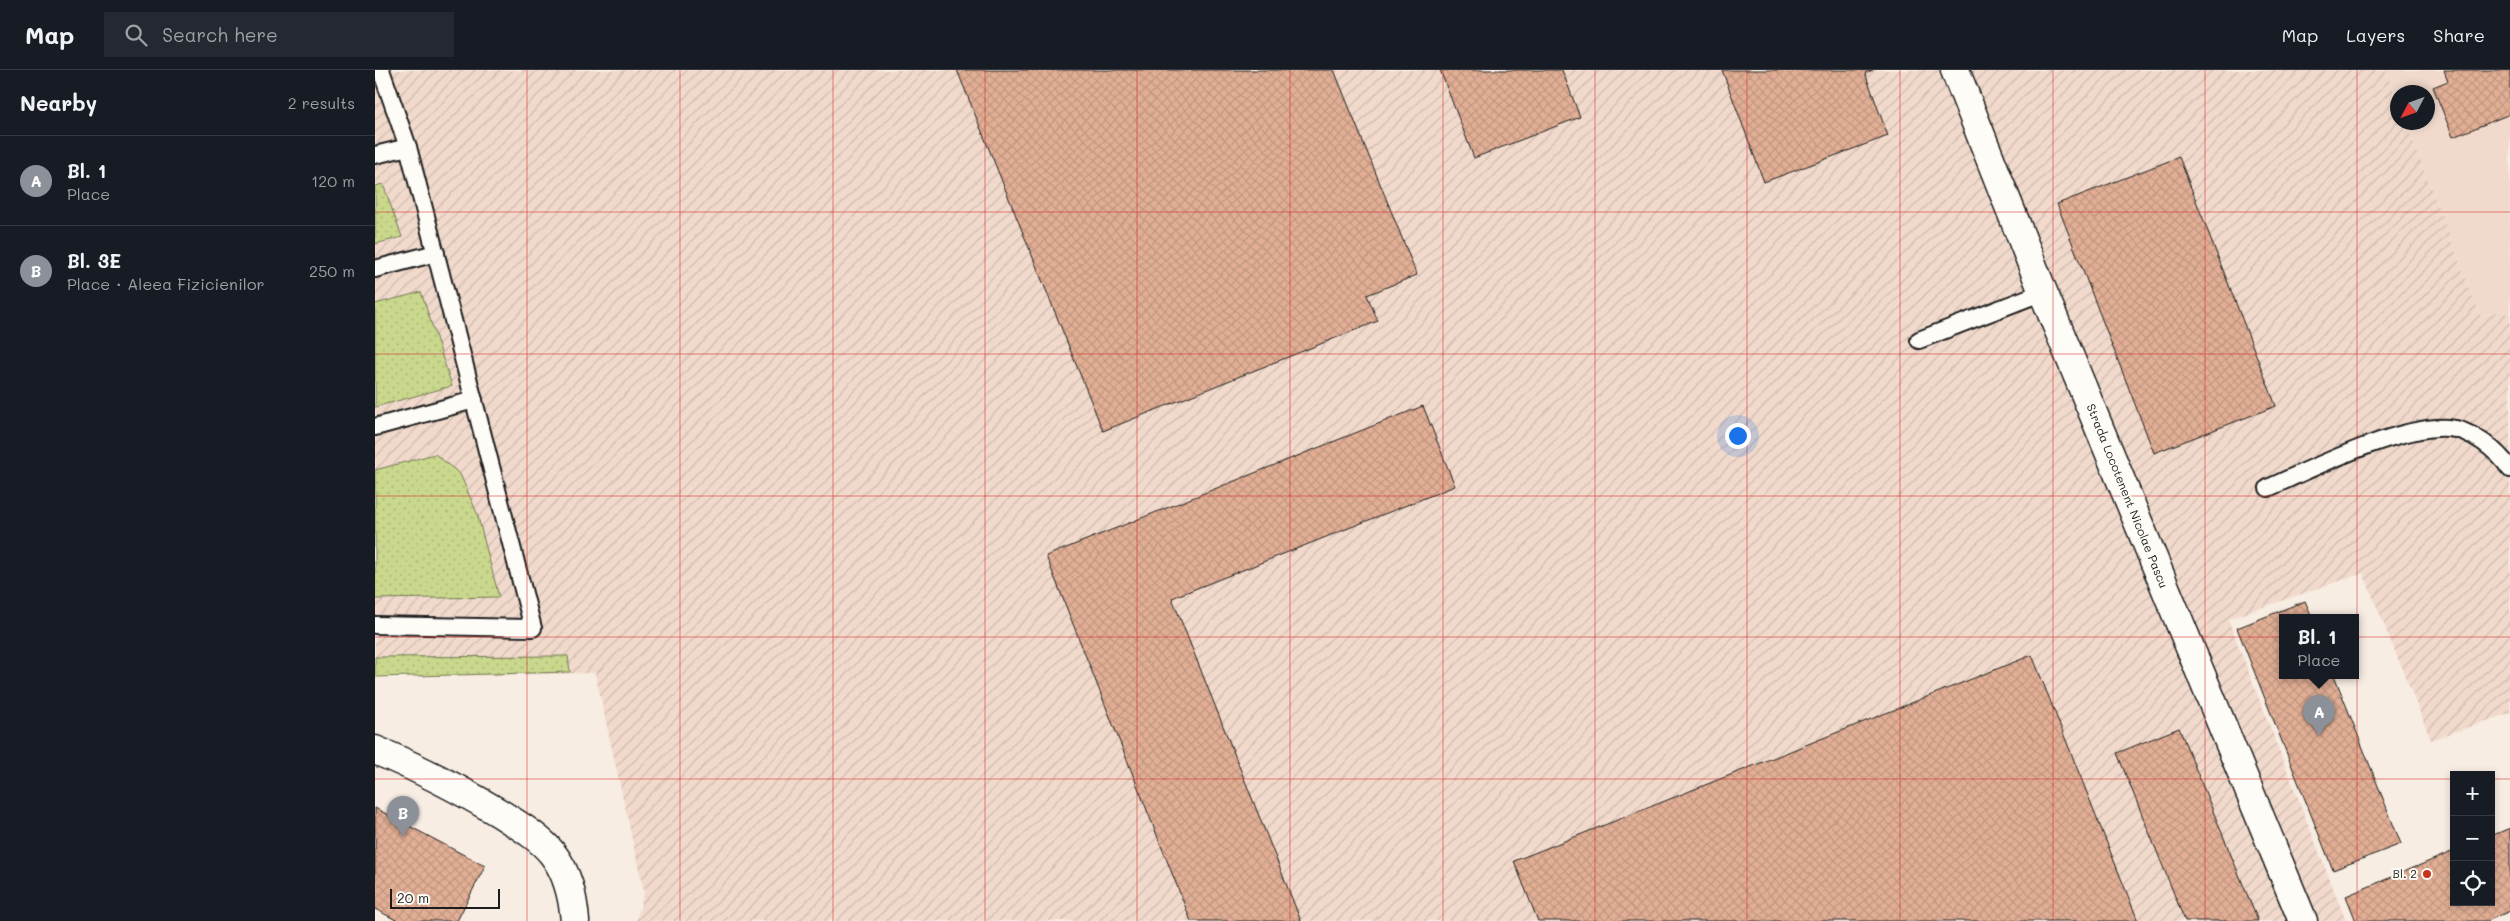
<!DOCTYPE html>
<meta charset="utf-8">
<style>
body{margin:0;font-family:Mali,sans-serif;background:#242831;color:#f1f3f6}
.controls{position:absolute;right:15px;bottom:15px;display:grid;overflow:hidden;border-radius:0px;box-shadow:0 2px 8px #0003}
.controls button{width:45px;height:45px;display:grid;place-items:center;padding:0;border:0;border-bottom:1px solid #363941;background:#171b24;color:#f1f3f6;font:25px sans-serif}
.compass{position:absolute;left:2015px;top:15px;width:45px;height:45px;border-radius:50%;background:#171b24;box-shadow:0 2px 8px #0003;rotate:229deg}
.scale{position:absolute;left:15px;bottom:12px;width:110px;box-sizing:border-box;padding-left:5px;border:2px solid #1c1c1c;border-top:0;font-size:14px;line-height:18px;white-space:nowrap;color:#1c1c1c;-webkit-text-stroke:4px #fdfcf7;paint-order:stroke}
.you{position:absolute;left:1362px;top:365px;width:18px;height:18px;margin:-12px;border:4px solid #fff;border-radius:50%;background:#1a73e8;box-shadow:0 0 0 8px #1a73e833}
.badge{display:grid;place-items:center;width:32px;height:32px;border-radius:50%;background:#8c9099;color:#fff;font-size:16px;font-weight:700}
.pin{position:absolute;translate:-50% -41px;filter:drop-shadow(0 1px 2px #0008)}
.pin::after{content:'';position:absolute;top:26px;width:18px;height:15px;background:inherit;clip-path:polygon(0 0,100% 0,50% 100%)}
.popup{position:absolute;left:1904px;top:544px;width:80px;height:65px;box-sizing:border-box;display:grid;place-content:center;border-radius:0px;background:#171b24;filter:drop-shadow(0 1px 4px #0005);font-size:16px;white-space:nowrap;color:#9ea1a6}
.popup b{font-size:19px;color:#f1f3f6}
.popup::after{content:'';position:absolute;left:50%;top:100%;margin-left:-10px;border:10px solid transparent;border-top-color:#171b24}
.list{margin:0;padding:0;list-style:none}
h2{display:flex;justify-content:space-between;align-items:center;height:65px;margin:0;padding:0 20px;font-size:21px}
h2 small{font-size:16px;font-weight:400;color:#9ea1a6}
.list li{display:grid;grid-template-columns:32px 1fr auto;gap:15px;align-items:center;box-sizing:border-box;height:90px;padding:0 20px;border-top:1px solid #363941}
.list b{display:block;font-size:19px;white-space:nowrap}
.list p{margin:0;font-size:16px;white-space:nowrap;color:#9ea1a6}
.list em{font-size:16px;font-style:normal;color:#9ea1a6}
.icon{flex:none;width:28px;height:28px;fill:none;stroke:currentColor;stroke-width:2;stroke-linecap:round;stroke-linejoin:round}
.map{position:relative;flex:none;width:2135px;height:851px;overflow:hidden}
header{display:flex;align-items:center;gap:30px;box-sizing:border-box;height:70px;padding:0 25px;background:#171b24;border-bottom:1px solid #363941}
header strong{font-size:24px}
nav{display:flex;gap:28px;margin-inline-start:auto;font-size:18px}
.search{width:350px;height:45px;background:#242831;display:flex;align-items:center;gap:12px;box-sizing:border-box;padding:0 18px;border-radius:0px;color:#9ea1a6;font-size:19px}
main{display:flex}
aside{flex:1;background:#171b24}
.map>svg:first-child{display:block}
.built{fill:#f1dacc}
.industrial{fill:url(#industrial-furrows)}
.grass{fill:url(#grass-dots);stroke:#727a54}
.building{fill:url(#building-cross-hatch);stroke:#1c1c1c}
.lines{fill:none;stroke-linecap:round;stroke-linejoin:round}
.service-casing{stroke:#1c1c1c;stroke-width:20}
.minor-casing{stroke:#1c1c1c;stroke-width:31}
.service{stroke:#fdfcf7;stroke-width:16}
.minor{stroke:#fdfcf7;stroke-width:28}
.grid{fill:none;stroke:#d62828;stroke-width:1;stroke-opacity:0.55}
.poi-dot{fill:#c8321e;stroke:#fdfcf7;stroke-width:2}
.labels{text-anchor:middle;stroke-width:4;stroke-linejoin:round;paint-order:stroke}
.street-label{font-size:12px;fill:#1c1c1c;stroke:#fdfcf7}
.poi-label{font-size:12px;fill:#1c1c1c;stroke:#fdfcf7;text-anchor:end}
</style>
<header>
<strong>Map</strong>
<div class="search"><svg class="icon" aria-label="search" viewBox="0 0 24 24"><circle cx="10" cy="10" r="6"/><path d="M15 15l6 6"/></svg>Search here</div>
<nav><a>Map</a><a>Layers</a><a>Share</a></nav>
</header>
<main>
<aside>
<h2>Nearby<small>2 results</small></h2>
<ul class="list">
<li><span class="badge">A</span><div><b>Bl. 1</b><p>Place</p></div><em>120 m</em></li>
<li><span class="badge">B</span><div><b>Bl. 3E</b><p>Place · Aleea Fizicienilor</p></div><em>250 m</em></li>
</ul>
</aside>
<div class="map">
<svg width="2135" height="851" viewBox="0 0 2135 851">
<defs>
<pattern id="industrial-furrows" width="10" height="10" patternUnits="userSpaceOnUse" patternTransform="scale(1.25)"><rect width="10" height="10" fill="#f1dacc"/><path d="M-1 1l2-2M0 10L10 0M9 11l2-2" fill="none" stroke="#cebaaf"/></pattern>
<pattern id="grass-dots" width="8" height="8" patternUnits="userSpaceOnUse" patternTransform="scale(1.25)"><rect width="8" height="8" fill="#c9d88c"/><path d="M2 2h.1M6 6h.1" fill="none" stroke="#acb978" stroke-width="1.8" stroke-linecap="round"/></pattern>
<pattern id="building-cross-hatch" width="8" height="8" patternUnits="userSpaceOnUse" patternTransform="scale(1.25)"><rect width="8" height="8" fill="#e2af95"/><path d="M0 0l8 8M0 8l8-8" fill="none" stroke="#c19680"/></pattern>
</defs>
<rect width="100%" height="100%" fill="#f8ede3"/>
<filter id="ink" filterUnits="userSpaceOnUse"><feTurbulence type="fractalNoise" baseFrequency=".02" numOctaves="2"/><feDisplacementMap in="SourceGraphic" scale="10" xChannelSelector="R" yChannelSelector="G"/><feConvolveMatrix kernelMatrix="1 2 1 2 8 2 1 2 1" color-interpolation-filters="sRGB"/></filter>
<g filter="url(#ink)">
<!-- built -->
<path class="built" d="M 2011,0 L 2135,0 L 2135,249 L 2128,239 L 2106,247 L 2031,53 L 2052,52 L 2052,22 L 2022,22 L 2022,31 Z"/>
<!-- industrial -->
<path class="industrial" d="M 0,0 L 2011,0 L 2022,31 L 2022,52 L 2031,53 L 2106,247 L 2128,239 L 2135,249 L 2135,643 L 2056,670 L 1988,503 L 1853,549 L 1971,851 L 261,851 L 269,823 L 220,603 L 0,607 Z"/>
<!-- grass -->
<g class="grass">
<path d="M 8,114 L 27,167 L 0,174 L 0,116 Z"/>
<path d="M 46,222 L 77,316 L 0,337 L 0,234 Z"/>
<path d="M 60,384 L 85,404 L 102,443 L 124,527 L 0,529 L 0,400 Z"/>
<path d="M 193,586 L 195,602 L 0,607 L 0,587 Z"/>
</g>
<!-- building -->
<g class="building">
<path d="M 582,0 L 959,0 L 1042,205 L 992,225 L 1003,251 L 728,361 Z"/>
<path d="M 1065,0 L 1187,0 L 1205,47 L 1099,88 Z"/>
<path d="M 1347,0 L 1498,0 L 1490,3 L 1513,66 L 1389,112 Z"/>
<path d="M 2069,0 L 2135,0 L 2135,44 L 2078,67 L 2058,17 L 2073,11 Z"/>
<path d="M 1804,87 L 1901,336 L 1779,383 L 1682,134 Z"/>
<path d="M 1048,336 L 1080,416 L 797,528 L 926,851 L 816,851 L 671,486 Z"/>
<path d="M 1930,531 L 1937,547 L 1908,547 L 1908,605 L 1959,605 L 2026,774 L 1958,800 L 1862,558 Z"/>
<path d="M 1657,585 L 1763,851 L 1163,851 L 1139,791 Z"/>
<path d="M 1804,658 L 1883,851 L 1810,851 L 1742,683 Z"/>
<path d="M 0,738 L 110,796 L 82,851 L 23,851 L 0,839 Z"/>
<path d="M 2135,758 L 2135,841 L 2112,851 L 1981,851 L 1971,826 L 2079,781 L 2079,832 L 2116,832 L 2116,766 Z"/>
</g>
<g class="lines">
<defs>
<g id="service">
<path d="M 0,85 L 33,77"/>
<path d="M 0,199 L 61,183"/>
<path d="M 1544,270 L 1668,222"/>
<path d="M 0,357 L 99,330"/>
<path d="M 1893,418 C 1938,398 2025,355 2073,358 C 2096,359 2123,381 2135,399"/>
<path d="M 0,555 L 158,558 L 33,77 L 6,0"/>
</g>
<g id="minor">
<path d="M 1580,0 L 1668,222 L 1928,851"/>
<path d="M 0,680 C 44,698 86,720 126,744 C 143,755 164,767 177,783 C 193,803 198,827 200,851"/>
</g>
</defs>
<!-- service casing -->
<use href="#service" class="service-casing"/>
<!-- minor casing -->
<use href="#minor" class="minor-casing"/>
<!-- service -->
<use href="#service" class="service"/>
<!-- minor -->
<use href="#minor" class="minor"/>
</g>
</g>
<!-- grid -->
<path class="grid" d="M 152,0 L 152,851M 305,0 L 305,851M 458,0 L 458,851M 610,0 L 610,851M 762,0 L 762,851M 915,0 L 915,851M 1068,0 L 1068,851M 1220,0 L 1220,851M 1372,0 L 1372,851M 1525,0 L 1525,851M 1678,0 L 1678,851M 1830,0 L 1830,851M 1982,0 L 1982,851M 0,142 L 2135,142M 0,284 L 2135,284M 0,426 L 2135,426M 0,567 L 2135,567M 0,709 L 2079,709M 2116,709 L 2135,709"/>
<!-- markers -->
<circle class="poi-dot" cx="2052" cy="804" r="5"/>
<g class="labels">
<!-- street labels -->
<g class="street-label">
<text transform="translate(1752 426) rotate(68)" y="4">Strada Locotenent Nicolae Pascu</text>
</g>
<!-- poi labels -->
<g class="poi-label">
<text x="2042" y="808">Bl. 2</text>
</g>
</g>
</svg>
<div class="controls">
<button>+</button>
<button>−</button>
<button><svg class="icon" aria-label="locate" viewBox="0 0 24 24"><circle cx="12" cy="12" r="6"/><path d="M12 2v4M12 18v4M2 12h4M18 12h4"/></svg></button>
</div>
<svg class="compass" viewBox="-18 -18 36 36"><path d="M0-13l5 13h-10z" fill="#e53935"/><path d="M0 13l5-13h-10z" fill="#9ea1a6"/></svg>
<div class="scale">20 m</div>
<div class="you"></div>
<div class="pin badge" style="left:1944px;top:666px">A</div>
<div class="popup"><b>Bl. 1</b>Place</div>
<div class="pin badge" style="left:28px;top:767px">B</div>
</div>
</main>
